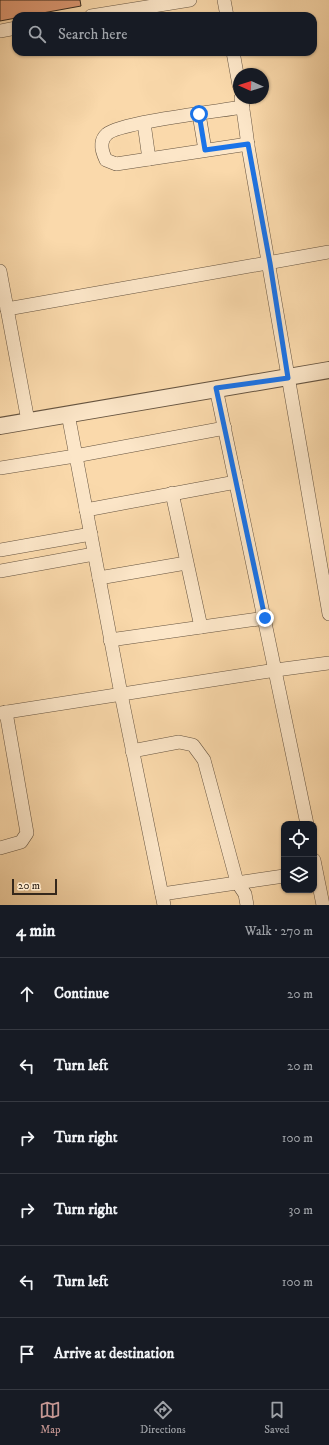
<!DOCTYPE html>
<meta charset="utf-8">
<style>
body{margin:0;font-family:"IM FELL DW Pica",serif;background:#242831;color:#f1f3f6}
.controls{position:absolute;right:12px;bottom:12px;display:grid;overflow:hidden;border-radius:8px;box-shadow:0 1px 3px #0004}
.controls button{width:36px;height:36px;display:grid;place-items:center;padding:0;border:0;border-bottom:1px solid #363941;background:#171b24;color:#f1f3f6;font:20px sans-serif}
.compass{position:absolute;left:233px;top:68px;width:36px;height:36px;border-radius:50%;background:#171b24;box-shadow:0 1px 3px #0004;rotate:273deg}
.scale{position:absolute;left:12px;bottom:10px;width:45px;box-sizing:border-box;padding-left:4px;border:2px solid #35281c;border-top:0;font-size:11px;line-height:14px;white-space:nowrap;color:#35281c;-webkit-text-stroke:3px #fce6c8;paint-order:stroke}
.stop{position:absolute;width:12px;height:12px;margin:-9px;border:3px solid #1a73e8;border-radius:50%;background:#fff}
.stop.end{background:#1a73e8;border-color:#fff;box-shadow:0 1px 4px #0008}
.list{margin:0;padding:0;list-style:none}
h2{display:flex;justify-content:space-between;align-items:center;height:52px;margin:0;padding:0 16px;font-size:17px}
h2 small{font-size:13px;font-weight:400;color:#9ea1a6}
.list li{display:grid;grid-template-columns:26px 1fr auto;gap:12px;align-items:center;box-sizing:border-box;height:72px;padding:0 16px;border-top:1px solid #363941}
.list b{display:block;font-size:15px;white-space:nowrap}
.list em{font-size:13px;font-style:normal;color:#9ea1a6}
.icon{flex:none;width:22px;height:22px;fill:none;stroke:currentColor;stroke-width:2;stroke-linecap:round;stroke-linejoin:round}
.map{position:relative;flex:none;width:329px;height:905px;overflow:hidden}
.search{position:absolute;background:#171b24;box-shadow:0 1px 3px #0004;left:12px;right:12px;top:12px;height:44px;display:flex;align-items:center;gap:10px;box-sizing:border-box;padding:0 14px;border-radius:12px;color:#9ea1a6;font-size:15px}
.sheet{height:484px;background:#171b24}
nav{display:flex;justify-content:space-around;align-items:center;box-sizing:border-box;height:56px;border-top:1px solid #363941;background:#171b24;font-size:11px;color:#9ea1a6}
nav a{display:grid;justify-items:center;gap:2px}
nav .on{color:#c59692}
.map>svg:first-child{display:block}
.building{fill:#dc9771;stroke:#35281c}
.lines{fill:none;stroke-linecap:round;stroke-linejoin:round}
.minor-casing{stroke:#665440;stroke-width:14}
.tertiary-casing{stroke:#665440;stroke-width:18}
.minor{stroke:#fce6c8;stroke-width:13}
.tertiary{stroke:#fce6c8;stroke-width:16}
.route{stroke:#1a73e8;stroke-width:5}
</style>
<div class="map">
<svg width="329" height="905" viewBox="0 0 329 905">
<rect width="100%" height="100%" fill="#fad9ab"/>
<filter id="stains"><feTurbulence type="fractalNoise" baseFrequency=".005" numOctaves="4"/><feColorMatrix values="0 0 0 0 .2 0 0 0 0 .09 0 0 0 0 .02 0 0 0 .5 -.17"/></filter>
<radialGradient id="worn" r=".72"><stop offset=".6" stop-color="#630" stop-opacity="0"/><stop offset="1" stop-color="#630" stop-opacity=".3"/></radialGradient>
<!-- building -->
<path class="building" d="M 0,0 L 80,0 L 81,6 L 26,16 L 16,16 L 16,18 L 0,21 Z"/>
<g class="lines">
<defs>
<g id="minor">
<path d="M 224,0 L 227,16"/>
<path d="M 91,16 L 190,0"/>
<path d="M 0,31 L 16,28"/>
<path d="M 233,52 L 239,85"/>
<path d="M 241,98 C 244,114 246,130 248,146 C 276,302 302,458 329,614"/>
<path d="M 243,107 C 220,111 120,122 107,134 C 99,141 102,152 106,160 L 116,164 L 248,144"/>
<path d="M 199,114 L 205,150"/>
<path d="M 144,123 L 149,159"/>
<path d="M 0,271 L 28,421"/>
<path d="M 7,309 L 329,252"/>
<path d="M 216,388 L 307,824"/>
<path d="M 68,414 L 121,694 L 164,905"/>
<path d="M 0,468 L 75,456 L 225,428"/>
<path d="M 172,493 L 201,627"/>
<path d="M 86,510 L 236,482"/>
<path d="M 0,550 L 91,534"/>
<path d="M 0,571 L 94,554"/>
<path d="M 99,578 L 186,563"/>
<path d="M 110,640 L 265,618"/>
<path d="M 0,713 L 276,670 L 329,663"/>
<path d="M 132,751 L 179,742 L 193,745 L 204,760 L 237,882 L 245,894 L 247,905"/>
<path d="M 0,848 L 21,842 L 27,833 L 6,712"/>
<path d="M 314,860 L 323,905"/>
<path d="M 162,894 L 284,876"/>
</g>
<path id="tertiary" d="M 0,426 L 329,370"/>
</defs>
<!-- minor casing -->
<use href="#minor" class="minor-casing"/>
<!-- tertiary casing -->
<use href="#tertiary" class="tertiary-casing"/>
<!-- minor -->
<use href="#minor" class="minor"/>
<!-- tertiary -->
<use href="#tertiary" class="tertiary"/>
</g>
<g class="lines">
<!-- route -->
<path class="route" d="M 199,114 L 205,150 L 248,144 L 270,263 L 288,378 L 216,388 L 265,618"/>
</g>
<rect width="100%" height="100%" filter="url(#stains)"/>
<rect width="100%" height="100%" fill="url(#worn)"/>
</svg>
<div class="controls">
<button><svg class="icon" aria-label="locate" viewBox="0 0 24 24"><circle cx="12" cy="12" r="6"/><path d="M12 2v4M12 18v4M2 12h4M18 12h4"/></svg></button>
<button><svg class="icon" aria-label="layers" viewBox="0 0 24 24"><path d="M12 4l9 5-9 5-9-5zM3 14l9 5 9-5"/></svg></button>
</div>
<svg class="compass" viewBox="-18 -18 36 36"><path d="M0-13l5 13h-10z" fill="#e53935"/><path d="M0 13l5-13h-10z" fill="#9ea1a6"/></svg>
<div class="scale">20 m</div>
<div class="stop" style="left:199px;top:114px"></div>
<div class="stop end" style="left:265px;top:618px"></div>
<div class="search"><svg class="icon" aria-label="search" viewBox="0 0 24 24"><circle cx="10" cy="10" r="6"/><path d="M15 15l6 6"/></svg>Search here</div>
</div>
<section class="sheet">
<h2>4 min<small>Walk · 270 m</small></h2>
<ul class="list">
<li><svg class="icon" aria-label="ahead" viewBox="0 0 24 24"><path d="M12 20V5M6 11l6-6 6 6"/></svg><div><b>Continue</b></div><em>20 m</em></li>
<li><svg class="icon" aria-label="left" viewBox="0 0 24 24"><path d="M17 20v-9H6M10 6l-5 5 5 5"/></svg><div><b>Turn left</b></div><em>20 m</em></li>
<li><svg class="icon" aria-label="right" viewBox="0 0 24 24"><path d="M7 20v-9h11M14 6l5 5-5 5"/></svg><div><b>Turn right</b></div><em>100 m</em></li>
<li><svg class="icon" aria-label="right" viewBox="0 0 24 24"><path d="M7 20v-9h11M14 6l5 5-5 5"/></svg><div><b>Turn right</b></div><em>30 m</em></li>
<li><svg class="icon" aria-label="left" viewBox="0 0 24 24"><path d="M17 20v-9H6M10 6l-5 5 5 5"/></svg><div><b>Turn left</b></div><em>100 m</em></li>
<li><svg class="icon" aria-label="arrive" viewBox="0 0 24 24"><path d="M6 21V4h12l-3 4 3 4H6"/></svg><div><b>Arrive at destination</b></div></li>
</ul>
</section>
<nav>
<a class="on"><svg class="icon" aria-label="map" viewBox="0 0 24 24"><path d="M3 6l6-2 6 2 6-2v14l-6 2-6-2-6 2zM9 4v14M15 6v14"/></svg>Map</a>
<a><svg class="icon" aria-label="directions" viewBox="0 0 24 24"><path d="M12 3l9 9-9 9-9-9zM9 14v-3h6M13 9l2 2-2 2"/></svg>Directions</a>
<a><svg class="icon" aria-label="saved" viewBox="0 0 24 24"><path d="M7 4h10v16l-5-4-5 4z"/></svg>Saved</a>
</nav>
